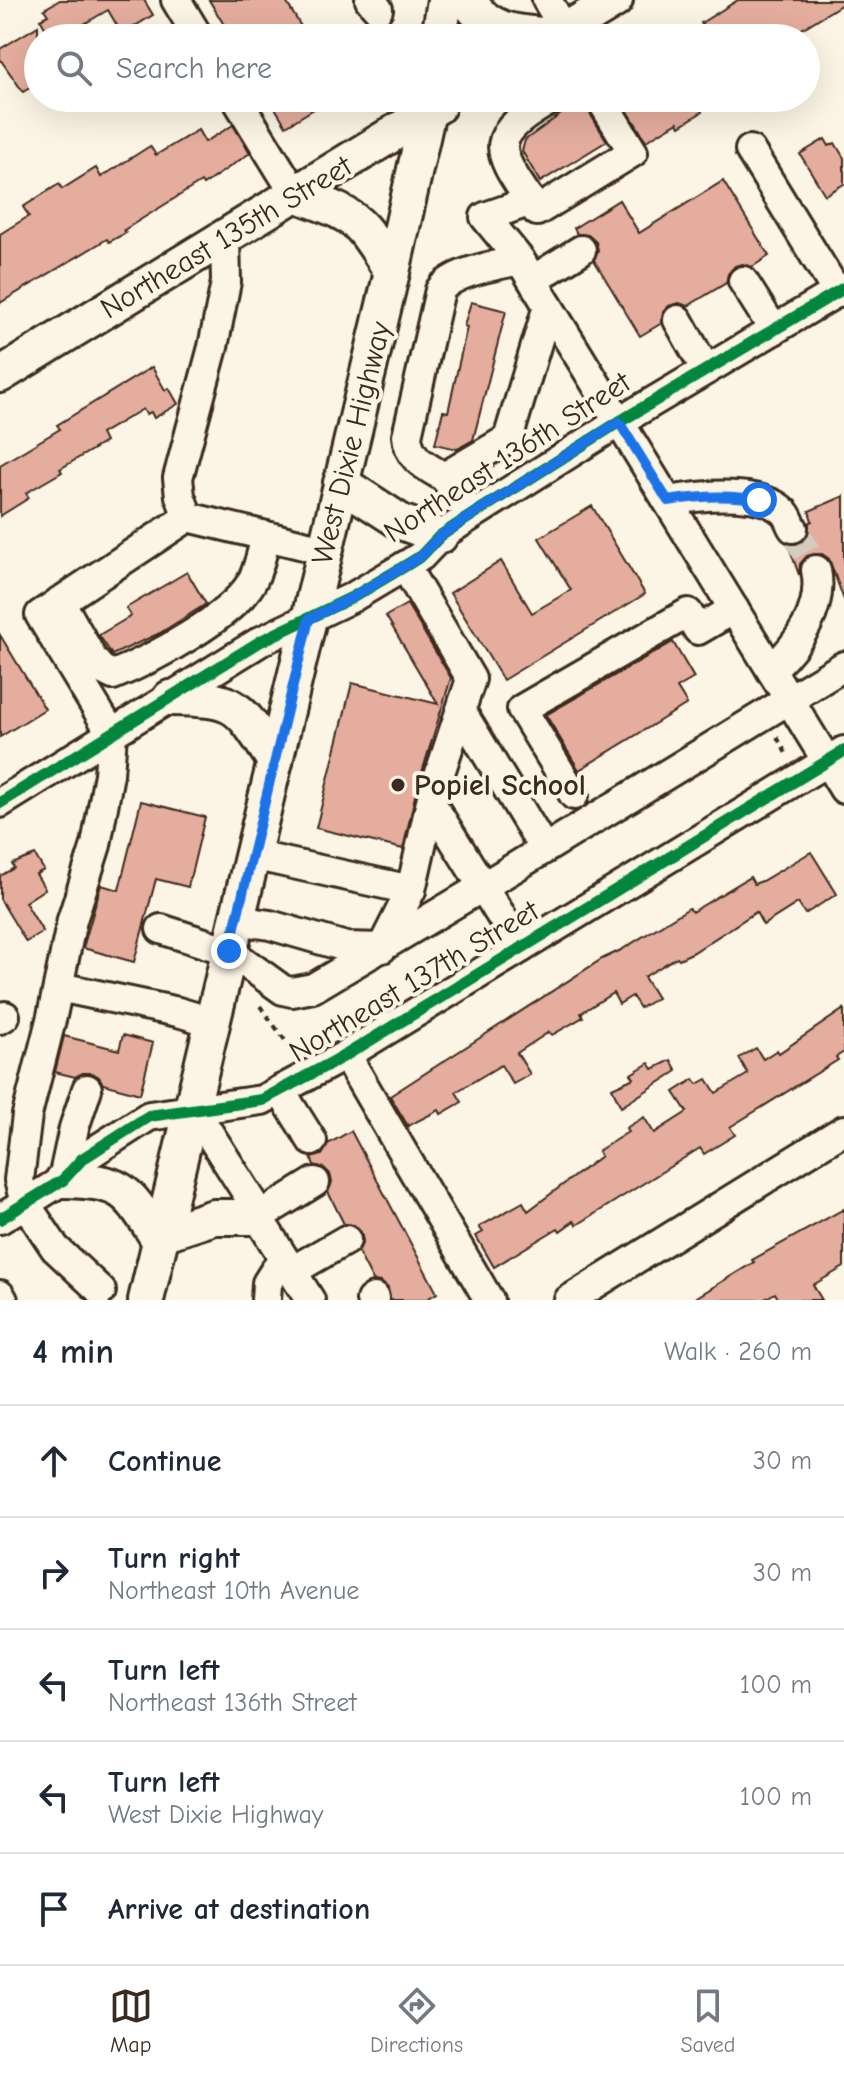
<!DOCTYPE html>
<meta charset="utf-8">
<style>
body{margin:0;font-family:"Comic Neue",sans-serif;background:#f2f2f3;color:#1f2937}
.stop{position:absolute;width:24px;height:24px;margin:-18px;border:6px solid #1a73e8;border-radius:50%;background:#fff}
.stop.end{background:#1a73e8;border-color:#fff;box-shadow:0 2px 8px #0008}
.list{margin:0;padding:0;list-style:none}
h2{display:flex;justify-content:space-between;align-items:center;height:104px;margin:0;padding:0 32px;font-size:34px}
h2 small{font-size:26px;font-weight:400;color:#747a83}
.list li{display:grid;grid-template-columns:52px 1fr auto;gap:24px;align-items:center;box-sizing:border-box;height:112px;padding:0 32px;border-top:2px solid #e0e1e3}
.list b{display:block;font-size:30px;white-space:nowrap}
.list p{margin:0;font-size:26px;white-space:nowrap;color:#747a83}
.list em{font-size:26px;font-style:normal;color:#747a83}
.icon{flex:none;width:44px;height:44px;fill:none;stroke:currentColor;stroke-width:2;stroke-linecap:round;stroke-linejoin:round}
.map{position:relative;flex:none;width:844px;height:1300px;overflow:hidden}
.search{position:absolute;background:#fff;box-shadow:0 8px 32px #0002;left:24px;right:24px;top:24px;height:88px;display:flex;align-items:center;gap:20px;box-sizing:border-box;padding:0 28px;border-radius:44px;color:#747a83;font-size:30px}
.sheet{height:664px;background:#fff}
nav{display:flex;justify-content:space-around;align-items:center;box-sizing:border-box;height:112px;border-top:2px solid #e0e1e3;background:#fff;font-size:22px;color:#747a83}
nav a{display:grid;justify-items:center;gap:4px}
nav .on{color:#3b2a1e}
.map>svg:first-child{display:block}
.building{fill:#e5ad9e;stroke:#3b2a1e;stroke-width:2}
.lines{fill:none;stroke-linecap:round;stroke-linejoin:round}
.minor-tunnel{stroke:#d5ccbd;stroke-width:28;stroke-dasharray:28 14;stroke-linecap:butt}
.minor-casing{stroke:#3b2a1e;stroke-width:34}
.major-casing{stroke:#3b2a1e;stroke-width:40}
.path{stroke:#3b2a1e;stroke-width:4;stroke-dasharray:6 6;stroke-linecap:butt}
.minor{stroke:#fcf5e5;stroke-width:28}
.major{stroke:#fcf5e5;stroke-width:34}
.cycleway-casing{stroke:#fcf5e5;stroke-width:17}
.cycleway{stroke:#00873e;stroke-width:12}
.route{stroke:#1a73e8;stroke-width:10}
.poi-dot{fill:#3b2a1e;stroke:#fcf5e5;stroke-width:3}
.labels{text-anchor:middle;stroke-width:8;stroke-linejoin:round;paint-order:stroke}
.street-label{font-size:30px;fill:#3b2a1e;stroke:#fcf5e5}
.poi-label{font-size:30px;font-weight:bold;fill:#3b2a1e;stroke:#fcf5e5;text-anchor:start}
</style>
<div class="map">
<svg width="844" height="1300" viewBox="0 0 844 1300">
<rect width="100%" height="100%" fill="#fcf5e5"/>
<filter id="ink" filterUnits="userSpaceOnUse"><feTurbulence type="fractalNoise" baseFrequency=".0125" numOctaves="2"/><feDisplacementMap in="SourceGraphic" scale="16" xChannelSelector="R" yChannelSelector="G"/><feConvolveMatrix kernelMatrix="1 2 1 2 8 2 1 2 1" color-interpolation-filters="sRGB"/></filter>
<g filter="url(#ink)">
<!-- building -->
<g class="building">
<path d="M 60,0 L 144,0 L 153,15 L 122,34 L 108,10 L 72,31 L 68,25 L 50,36 L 40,19 L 48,15 L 44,9 Z"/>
<path d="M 209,0 L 285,0 L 308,38 L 232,38 Z"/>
<path d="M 738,0 L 844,0 L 844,3 L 787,38 L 710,38 L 701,23 Z"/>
<path d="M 38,26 L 38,83 L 23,92 L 0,59 L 0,49 Z"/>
<path d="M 269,98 L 332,98 L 286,126 Z"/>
<path d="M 583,98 L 586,107 L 607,141 L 540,182 L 522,151 L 525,140 Z"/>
<path d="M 620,98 L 693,98 L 702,112 L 680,126 L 678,122 L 646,141 Z"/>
<path d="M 233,125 L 250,153 L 203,185 L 201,182 L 124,230 L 126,233 L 109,242 L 107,239 L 0,303 L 0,234 L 29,216 L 23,207 L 59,184 L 62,189 L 96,168 L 101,177 L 150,146 L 156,155 L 198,130 L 205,142 Z"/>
<path d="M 825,139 L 829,146 L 835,143 L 844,158 L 844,184 L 825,195 L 800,154 Z"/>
<path d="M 723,181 L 769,256 L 752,267 L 743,264 L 735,266 L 728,274 L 726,283 L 688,306 L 679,303 L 669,306 L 663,312 L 662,323 L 640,336 L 594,260 L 598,250 L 596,242 L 588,235 L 577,234 L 574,228 L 619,200 L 639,233 Z"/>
<path d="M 471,302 L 506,311 L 473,440 L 457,449 L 435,444 L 443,411 L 448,412 L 467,327 L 464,326 Z"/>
<path d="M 152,367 L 165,390 L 169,388 L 178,404 L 154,418 L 151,412 L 146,414 L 143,409 L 101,434 L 105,442 L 60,469 L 62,472 L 26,493 L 29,498 L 0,516 L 0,465 L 60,429 L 57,425 Z"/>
<path d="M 844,496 L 844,600 L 829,559 L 822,554 L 807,556 L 800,564 L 799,575 L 788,544 L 801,543 L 808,537 L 809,523 L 812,521 L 809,511 Z"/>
<path d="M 592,506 L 645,594 L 503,680 L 450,593 L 501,561 L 532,613 L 571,590 L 539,538 Z"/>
<path d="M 187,572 L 206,604 L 160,633 L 112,655 L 99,635 L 131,616 L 126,608 Z"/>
<path d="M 407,604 L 451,678 L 416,792 L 403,849 L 316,828 L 352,683 L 438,704 L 386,616 Z"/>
<path d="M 0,635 L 45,709 L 0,737 Z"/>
<path d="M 673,642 L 694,678 L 677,688 L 687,704 L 579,770 L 546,715 Z"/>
<path d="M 141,801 L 205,817 L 188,887 L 156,879 L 134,962 L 83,948 L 101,885 L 119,890 Z"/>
<path d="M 811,852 L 837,894 L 805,914 L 798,903 L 763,925 L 756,912 L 694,952 L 679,959 L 677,957 L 644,977 L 657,998 L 640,1008 L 632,996 L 619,1004 L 613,993 L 581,1013 L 583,1017 L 552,1035 L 549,1032 L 517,1053 L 530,1074 L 522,1079 L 513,1084 L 501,1065 L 456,1092 L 462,1102 L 441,1114 L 439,1110 L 408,1126 L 390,1096 L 602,959 L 621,950 L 689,908 L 692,912 L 750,877 L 754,884 L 762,881 Z"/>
<path d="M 35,855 L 44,870 L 36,874 L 45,889 L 25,902 L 43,932 L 26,942 L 0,899 L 0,876 L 14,868 L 12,864 Z"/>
<path d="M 844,1009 L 844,1052 L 836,1057 L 838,1060 L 730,1127 L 735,1135 L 704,1154 L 700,1148 L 577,1225 L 574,1221 L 560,1231 L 558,1228 L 494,1267 L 476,1236 L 483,1232 L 479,1227 L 523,1202 L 528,1211 L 601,1156 L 598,1151 L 628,1132 L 626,1128 L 644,1117 L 654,1133 L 687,1112 L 674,1092 L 694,1079 L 698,1084 L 707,1079 L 716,1093 L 748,1074 L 739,1058 L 756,1048 L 763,1059 L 777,1050 L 779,1053 Z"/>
<path d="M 123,1035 L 153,1043 L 140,1094 L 103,1084 L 99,1077 L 92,1073 L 83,1073 L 75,1077 L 55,1072 L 64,1036 L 119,1050 Z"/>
<path d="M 671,1060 L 677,1071 L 621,1107 L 612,1088 L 634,1078 L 631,1074 L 649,1063 L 653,1069 Z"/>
<path d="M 351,1131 L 437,1293 L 425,1300 L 390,1300 L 388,1288 L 381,1282 L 373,1281 L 358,1252 L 363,1241 L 361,1232 L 354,1225 L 344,1224 L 328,1192 L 332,1182 L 330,1174 L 324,1168 L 314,1165 L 311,1158 L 322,1155 L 328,1144 Z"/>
<path d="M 844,1209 L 844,1267 L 813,1285 L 822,1300 L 779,1300 L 775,1293 L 763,1300 L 692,1300 L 754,1262 L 752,1260 Z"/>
</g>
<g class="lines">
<!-- minor-tunnel -->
<path class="minor-tunnel" d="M 793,528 L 816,570"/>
<defs>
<g id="minor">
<path d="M 176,0 L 199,38"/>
<path d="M 370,0 L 378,9"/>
<path d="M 547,0 L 565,31"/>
<path d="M 236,98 L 295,194"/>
<path d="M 554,98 C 482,138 496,150 537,211 L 633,152 L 600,98"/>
<path d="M 750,150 L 837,292"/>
<path d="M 531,201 L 485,217 L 520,260 L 844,789"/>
<path d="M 533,280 L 581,250"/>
<path d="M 743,281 L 774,330"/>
<path d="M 678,320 L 706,370"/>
<path d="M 444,477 C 425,466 409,459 407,436 L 440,290 C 454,271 498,265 520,260"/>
<path d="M 668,501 C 697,496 760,488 784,512 C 788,515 790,524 793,528"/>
<path d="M 472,515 L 444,477 L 508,439 L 548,306"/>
<path d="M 188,517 L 180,496 L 178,478 L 213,347 L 226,282 L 225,237"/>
<path d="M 60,601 L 92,658 L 101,669 L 113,675 C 151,660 231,617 251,583 C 259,570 262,551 266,536"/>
<path d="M 771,670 C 798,645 824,609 816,570"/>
<path d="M 461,711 L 544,849"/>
<path d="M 574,795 L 522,709 L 688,613 L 698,630 L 734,609"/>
<path d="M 0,803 L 261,641 L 353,597 L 405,566 L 421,556 L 440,536 L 472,515 L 619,422 L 844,288"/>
<path d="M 431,803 L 521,948"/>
<path d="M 252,855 L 411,890 L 432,797 L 471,679 L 405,566"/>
<path d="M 236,920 L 270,925 L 346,947 L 382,948 L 411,890"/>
<path d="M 161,929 L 229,951 L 283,990 L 292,992 L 313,988 L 484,886 L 844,666"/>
<path d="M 59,987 L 178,1012 L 212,1022"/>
<path d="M 0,1019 L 5,1016"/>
<path d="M 346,1055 L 489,1300"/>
<path d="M 280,1090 L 312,1141"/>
<path d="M 193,1108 L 252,1201 L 258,1217 L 310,1300"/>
<path d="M 63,1179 L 74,1128 L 87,1089"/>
<path d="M 258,1217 L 315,1182"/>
<path d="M 0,1219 L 63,1180 L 82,1159 L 149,1116 L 262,1100 L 346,1055 L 844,751"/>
<path d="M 292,1271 L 346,1240"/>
<path d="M 101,1291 L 55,1248 L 25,1203 L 19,1180 L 27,1115 L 52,1016 L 72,920 L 96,845 L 109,774 L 112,734 L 40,615 L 188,517 L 324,550"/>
<path d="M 0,1295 L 3,1300"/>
<path d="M 266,1300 L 267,1283 L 283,1258"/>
<path d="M 371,1300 L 374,1298"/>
<path d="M 569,1300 L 844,1130"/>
</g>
<g id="major">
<path d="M 467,0 C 492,35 518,33 557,36"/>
<path d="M 439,38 L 445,0"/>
<path d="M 553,38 L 615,0"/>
<path d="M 295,194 C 318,203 347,210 363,229 C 374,242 383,258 392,272"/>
<path d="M 0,375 L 438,106"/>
<path d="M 341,483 L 401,522 L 440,536"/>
<path d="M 170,698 C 241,699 237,705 275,761"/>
<path d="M 63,1180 C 126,1181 127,1191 160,1241"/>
<path d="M 162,1234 L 214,1217 L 258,1217"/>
<path d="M 146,1300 L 392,272 L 431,98"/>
</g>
</defs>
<!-- minor casing -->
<use href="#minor" class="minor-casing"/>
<!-- major casing -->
<use href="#major" class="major-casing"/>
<!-- path -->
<g class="path">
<path d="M 390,38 L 407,26"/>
<path d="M 777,737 L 788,757"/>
<path d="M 260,1006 L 295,1054"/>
</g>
<!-- minor -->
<use href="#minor" class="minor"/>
<!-- major -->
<use href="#major" class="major"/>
<defs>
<g id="cycleway">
<path d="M 0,803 L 261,641 L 353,597 L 405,566 L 421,556 L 440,536 L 472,515 L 619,422 L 844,288"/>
<path d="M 0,1219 L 63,1180 L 82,1159 L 149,1116 L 262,1100 L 346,1055 L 844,751"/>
</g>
</defs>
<!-- cycleway casing -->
<use href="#cycleway" class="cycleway-casing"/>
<!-- cycleway -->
<use href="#cycleway" class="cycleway"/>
</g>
</g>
<g class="lines" filter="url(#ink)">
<!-- route -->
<path class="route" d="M 229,951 L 309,619 L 353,597 L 405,566 L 421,556 L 440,536 L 472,515 L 619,422 L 668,501 C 699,496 728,494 759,500"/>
</g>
<!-- markers -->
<circle class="poi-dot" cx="398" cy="785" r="8"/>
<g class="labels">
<!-- street labels -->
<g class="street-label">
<text transform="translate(226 237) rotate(-31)" y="10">Northeast 135th Street</text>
<text transform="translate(351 443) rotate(-76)" y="10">West Dixie Highway</text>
<text transform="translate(507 457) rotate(-33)" y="10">Northeast 136th Street</text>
<text transform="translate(414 981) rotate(-31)" y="10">Northeast 137th Street</text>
</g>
<!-- poi labels -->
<g class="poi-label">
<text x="414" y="795">Popiel School</text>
</g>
</g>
</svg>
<div class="stop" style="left:759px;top:500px"></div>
<div class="stop end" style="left:229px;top:951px"></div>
<div class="search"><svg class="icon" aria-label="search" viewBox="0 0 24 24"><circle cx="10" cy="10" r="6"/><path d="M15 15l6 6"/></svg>Search here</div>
</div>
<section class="sheet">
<h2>4 min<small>Walk · 260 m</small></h2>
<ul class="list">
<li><svg class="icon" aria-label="ahead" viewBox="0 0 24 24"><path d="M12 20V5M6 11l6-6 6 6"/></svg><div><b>Continue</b></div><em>30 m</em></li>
<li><svg class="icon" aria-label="right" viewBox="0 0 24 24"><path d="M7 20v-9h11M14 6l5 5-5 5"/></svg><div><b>Turn right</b><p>Northeast 10th Avenue</p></div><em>30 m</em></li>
<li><svg class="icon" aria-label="left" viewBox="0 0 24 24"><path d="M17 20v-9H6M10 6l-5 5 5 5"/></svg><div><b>Turn left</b><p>Northeast 136th Street</p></div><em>100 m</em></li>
<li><svg class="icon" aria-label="left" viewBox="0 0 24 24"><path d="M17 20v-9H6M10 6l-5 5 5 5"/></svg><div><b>Turn left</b><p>West Dixie Highway</p></div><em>100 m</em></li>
<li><svg class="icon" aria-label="arrive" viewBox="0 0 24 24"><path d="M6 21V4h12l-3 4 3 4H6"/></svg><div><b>Arrive at destination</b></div></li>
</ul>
</section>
<nav>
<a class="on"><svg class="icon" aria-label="map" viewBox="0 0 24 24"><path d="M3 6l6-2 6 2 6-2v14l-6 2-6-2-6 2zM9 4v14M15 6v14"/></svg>Map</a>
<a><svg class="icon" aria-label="directions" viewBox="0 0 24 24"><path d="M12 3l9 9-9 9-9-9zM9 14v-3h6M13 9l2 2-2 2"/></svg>Directions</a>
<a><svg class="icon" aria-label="saved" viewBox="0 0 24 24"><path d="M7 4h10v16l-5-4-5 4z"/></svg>Saved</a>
</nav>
